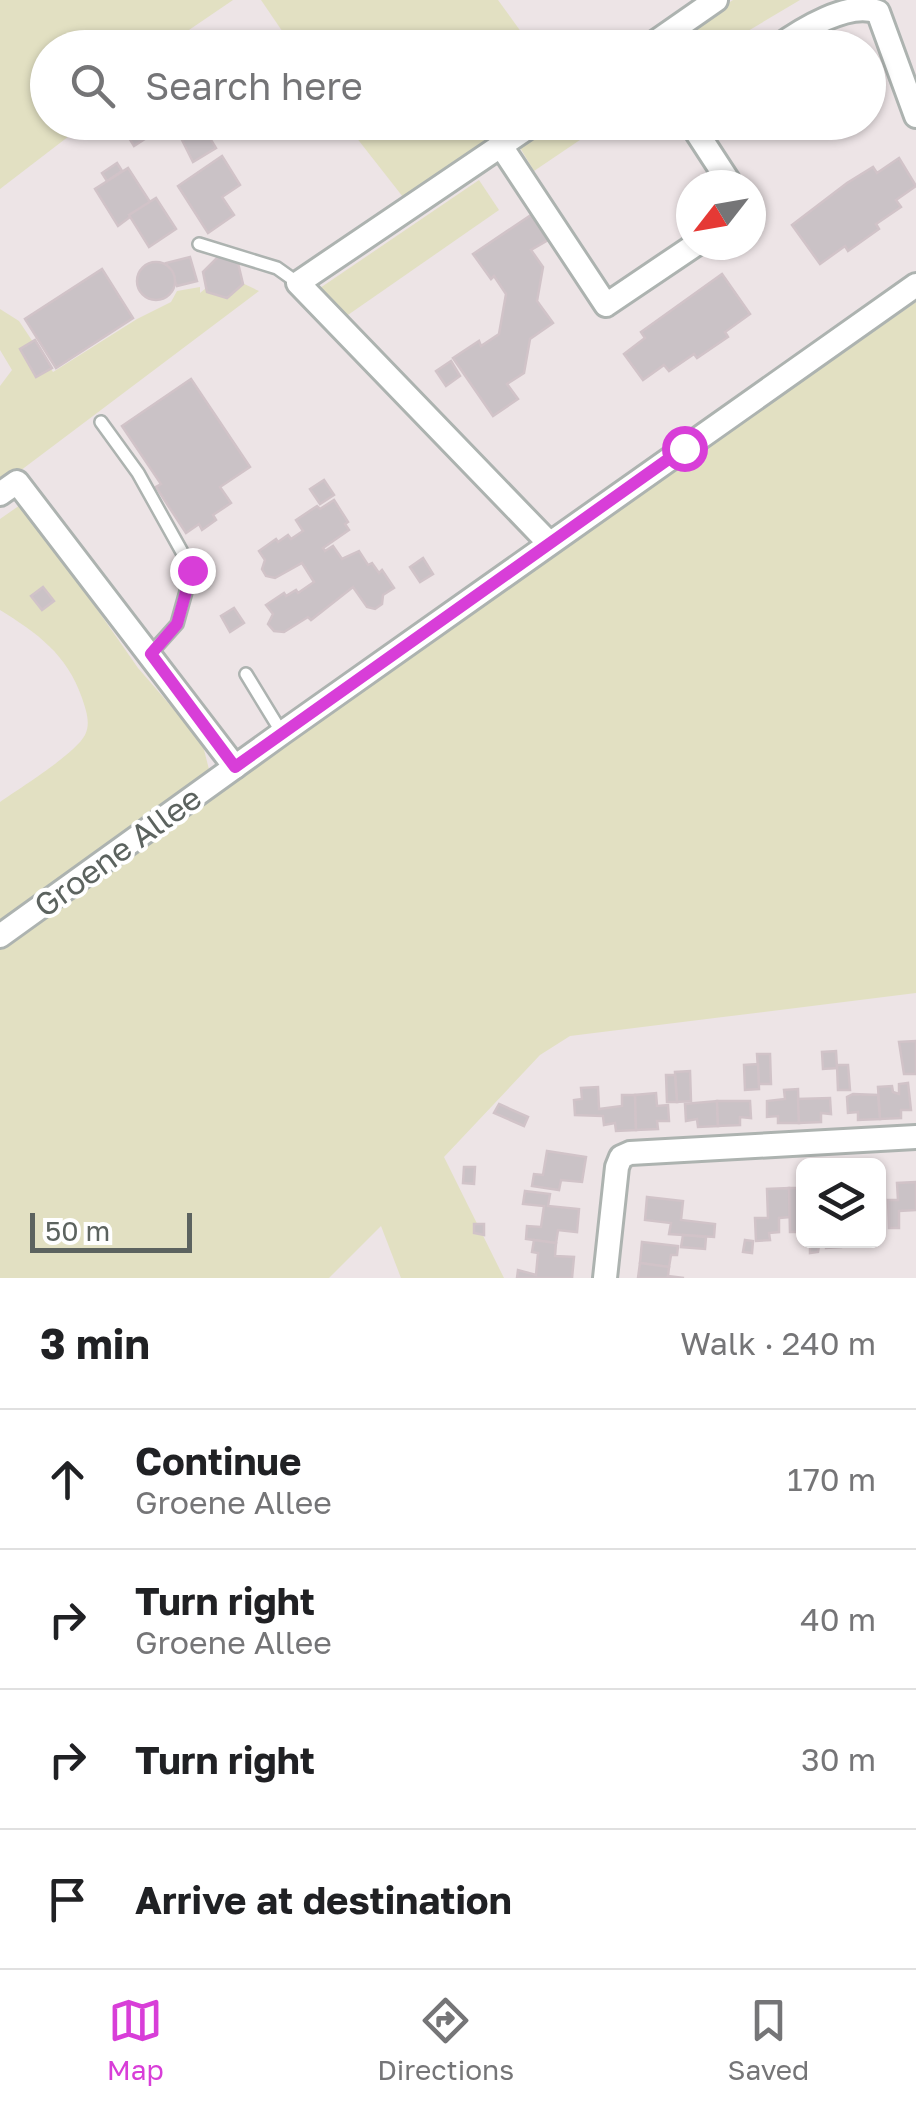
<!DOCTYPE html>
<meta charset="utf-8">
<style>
body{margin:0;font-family:"Golos Text",sans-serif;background:#f2f2f2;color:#202124}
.controls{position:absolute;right:30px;bottom:30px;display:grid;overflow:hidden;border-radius:15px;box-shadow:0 2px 8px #0004}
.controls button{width:90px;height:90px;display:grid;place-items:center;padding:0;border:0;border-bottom:2px solid #e0e0e0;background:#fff;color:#202124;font:50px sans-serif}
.compass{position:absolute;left:676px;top:170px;width:90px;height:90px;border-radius:50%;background:#fff;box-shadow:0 2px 8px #0004;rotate:239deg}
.scale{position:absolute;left:30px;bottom:25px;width:162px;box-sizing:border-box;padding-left:10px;border:5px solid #5c635f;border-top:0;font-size:28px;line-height:35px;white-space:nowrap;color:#5c635f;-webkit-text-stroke:8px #fff;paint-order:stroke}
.stop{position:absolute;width:30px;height:30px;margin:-22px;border:8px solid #d83ed8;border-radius:50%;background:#fff}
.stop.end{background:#d83ed8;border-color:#fff;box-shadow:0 2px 10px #0008}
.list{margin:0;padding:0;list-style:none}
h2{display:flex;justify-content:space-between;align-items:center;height:130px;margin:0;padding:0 40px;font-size:42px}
h2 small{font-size:32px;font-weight:400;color:#757577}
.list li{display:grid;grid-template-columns:65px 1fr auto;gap:30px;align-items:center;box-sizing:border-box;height:140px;padding:0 40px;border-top:2px solid #e0e0e0}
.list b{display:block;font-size:38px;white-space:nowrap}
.list p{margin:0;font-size:32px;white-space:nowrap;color:#757577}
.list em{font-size:32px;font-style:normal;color:#757577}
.icon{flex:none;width:55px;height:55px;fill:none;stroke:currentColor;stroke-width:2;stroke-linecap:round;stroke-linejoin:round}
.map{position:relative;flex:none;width:916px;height:1278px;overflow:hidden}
.search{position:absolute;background:#fff;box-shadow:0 2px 8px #0004;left:30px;right:30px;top:30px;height:110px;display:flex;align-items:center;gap:25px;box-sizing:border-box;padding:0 35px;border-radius:55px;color:#757577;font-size:38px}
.sheet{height:690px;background:#fff}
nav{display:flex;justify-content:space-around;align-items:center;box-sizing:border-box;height:140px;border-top:2px solid #e0e0e0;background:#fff;font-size:28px;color:#757577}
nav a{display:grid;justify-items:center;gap:5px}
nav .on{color:#d83ed8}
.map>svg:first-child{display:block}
.green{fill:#e2e0c2}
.building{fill:#cac2c6;stroke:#d1c3c8;stroke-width:2.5}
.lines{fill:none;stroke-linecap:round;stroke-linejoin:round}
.lane-casing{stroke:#adb3b0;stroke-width:16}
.street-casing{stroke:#adb3b0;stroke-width:28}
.lane{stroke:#fff;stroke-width:11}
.street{stroke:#fff;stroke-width:22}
.route{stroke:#d83ed8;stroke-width:12}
.labels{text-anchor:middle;stroke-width:8;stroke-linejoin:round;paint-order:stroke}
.street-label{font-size:32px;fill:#5c635f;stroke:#fff}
</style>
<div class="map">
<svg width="916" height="1278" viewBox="0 0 916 1278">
<rect width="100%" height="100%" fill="#ede4e6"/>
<!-- green -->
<g class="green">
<path d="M 0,0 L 233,0 L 164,47 L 48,48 L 48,122 L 86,123 L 0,189 Z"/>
<path d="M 261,0 L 498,0 L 532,47 L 293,47 Z"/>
<path d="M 733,0 L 800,0 L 721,47 L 659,48 Z"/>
<path d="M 345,123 L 510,123 L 403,197 Z"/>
<path d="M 543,123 L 605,123 L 534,171 L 516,141 Z"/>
<path d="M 479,180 L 499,210 L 345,317 L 320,288 Z"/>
<path d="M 223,274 L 259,291 L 0,486 L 0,386 L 12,370 L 0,350 L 0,309 L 19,321 L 53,372 L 137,319 L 171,302 L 177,291 L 200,287 L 200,293 Z"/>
<path d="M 916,302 L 916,993 L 570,1036 L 540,1055 L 444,1157 L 504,1278 L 401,1278 L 381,1226 L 329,1278 L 0,1278 L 0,944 Z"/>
<path d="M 23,503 L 138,668 L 202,742 L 212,781 L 0,925 L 0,802 C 20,788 75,754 85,735 C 91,723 86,710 82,698 C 67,654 37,633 0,610 L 0,519 Z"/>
</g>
<!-- building -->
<g class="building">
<path d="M 131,122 L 138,122 L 148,137 L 134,146 L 123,128 Z"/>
<path d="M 196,122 L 200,122 L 216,148 L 193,162 L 179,134 Z"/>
<path d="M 222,156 L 240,185 L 222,197 L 234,215 L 208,233 L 178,186 Z"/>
<path d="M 899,158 L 916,186 L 896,200 L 901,207 L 876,224 L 879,229 L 848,251 L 845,246 L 820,264 L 792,225 L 847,183 L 873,167 L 877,173 Z"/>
<path d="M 117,163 L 122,171 L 107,181 L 102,173 Z"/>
<path d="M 128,168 L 150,202 L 118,226 L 95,189 Z"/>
<path d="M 156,198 L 176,229 L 149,247 L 129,215 Z"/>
<path d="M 531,215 L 548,240 L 531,250 L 543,267 L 537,301 L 553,323 L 530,339 L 524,373 L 507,384 L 518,399 L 493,416 L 453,358 L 479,341 L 481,346 L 499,334 L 506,294 L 494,276 L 491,279 L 473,254 Z"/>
<path d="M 190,257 L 197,281 L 177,286 L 166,263 Z"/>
<path d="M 218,257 L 238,263 L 243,284 L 227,298 L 207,292 L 203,272 Z"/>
<circle cx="156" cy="281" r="19"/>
<path d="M 102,269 L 133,318 L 56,368 L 25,319 Z"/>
<path d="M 722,274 L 750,314 L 725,332 L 728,337 L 697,358 L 694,354 L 669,371 L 664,365 L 643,380 L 624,354 L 645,338 L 641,332 Z"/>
<path d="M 35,340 L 52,368 L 36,377 L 20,349 Z"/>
<path d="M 451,361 L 460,376 L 446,386 L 436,371 Z"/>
<path d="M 191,379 L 250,467 L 220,487 L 231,503 L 213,515 L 216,520 L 202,530 L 199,524 L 186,533 L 156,487 L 161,484 L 122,426 Z"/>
<path d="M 324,480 L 334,495 L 320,504 L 310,489 Z"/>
<path d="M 334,500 L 348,522 L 345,524 L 349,530 L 323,548 L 325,551 L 333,546 L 342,559 L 359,551 L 368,565 L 372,563 L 379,573 L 382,570 L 394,588 L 383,595 L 382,604 L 375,609 L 367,607 L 353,587 L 311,620 L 308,617 L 284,632 L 274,631 L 268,624 L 273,614 L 266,605 L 284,593 L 286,596 L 296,590 L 298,593 L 314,582 L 302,563 L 275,578 L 266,576 L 262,569 L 265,560 L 259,551 L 276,539 L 278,542 L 288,535 L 291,539 L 303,531 L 296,520 L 317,506 L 320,509 Z"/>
<path d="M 423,558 L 433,574 L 420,582 L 410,567 Z"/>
<path d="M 43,587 L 54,601 L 42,610 L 31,596 Z"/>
<path d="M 234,608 L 244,623 L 230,632 L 221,616 Z"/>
<path d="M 916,1041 L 916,1074 L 904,1074 L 899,1042 Z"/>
<path d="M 836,1051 L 837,1068 L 823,1069 L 822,1052 Z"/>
<path d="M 757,1054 L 770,1054 L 771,1084 L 759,1084 Z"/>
<path d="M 758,1064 L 759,1089 L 745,1090 L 744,1065 Z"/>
<path d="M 837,1065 L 848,1065 L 850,1090 L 838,1090 Z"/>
<path d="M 690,1071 L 691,1101 L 677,1102 L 675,1072 Z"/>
<path d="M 666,1075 L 675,1075 L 677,1102 L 667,1102 Z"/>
<path d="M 908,1083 L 911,1110 L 901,1110 L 901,1118 L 880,1119 L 878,1087 L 892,1086 L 893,1092 L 899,1094 L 899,1084 Z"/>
<path d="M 598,1087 L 599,1109 L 622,1106 L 622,1095 L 635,1095 L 636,1130 L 616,1131 L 615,1123 L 604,1125 L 603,1116 L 575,1115 L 574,1100 L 582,1099 L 581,1088 Z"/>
<path d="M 798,1089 L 799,1123 L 778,1123 L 778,1116 L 767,1117 L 767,1101 L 785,1099 L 784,1090 Z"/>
<path d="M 656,1093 L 657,1106 L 668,1105 L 669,1121 L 657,1121 L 658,1129 L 636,1130 L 635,1095 Z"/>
<path d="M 853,1094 L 878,1095 L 880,1119 L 858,1120 L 858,1112 L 848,1113 L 847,1097 Z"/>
<path d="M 830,1098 L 831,1114 L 821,1113 L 821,1122 L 799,1123 L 798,1099 Z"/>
<path d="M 717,1101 L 718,1126 L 698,1127 L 697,1119 L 686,1121 L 685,1104 Z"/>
<path d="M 717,1101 L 750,1101 L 751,1118 L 740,1117 L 740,1125 L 718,1126 Z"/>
<path d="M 499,1104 L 528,1117 L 524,1126 L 494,1113 Z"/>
<path d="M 547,1151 L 586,1157 L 582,1182 L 561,1180 L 559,1190 L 532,1186 L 534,1174 L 543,1175 Z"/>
<path d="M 464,1167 L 475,1167 L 474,1184 L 463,1183 Z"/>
<path d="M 916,1182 L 916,1210 L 899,1211 L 899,1228 L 889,1228 L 888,1200 L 898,1200 L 897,1183 Z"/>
<path d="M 789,1188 L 790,1217 L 779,1218 L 779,1232 L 769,1233 L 770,1240 L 756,1241 L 755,1218 L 768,1218 L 767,1189 Z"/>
<path d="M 789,1188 L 804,1188 L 804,1232 L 790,1232 Z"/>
<path d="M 525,1191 L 550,1194 L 548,1206 L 579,1209 L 577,1232 L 558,1230 L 556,1243 L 526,1239 L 527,1226 L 541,1227 L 544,1206 L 523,1204 Z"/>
<path d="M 647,1197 L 683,1201 L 681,1220 L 715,1224 L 714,1237 L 669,1234 L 671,1223 L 645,1220 Z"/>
<path d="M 474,1224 L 484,1224 L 484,1235 L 474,1233 Z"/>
<path d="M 683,1235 L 706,1237 L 705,1249 L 681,1247 Z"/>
<path d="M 534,1240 L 556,1243 L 555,1256 L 574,1257 L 572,1278 L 517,1278 L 518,1270 L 536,1275 L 538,1253 L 532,1252 Z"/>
<path d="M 745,1240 L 753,1241 L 752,1253 L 743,1252 Z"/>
<path d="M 810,1240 L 820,1240 L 818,1252 L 810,1253 Z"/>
<path d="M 825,1240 L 841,1240 L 841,1247 L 826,1248 Z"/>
<path d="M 642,1242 L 678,1246 L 677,1255 L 671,1255 L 669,1267 L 640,1263 Z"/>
<path d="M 640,1263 L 669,1267 L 668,1276 L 684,1278 L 638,1278 Z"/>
</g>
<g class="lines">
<defs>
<g id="lane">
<path d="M 199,244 L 277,268 L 298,283"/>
<path d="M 101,422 L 138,473 L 192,570 L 177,624 L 151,653"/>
<path d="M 246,674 L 282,733"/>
</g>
<g id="street">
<path d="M 647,48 L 716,0"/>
<path d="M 776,48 C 801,30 849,0 878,12 L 916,116"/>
<path d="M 536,122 L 298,283 L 549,543"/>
<path d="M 690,122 L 731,185"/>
<path d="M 501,146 L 606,305 L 695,245"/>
<path d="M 0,494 L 17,482 L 235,767"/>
<path d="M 0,936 L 282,733 L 916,285"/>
<path d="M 605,1278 L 617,1167 L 621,1157 L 630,1153 L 916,1137"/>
</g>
</defs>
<!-- lane casing -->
<use href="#lane" class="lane-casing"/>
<!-- street casing -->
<use href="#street" class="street-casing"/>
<!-- lane -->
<use href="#lane" class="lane"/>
<!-- street -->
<use href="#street" class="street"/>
</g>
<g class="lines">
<!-- route -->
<path class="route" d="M 192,570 L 177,624 L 151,654 L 235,767 L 684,448"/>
</g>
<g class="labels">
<!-- street labels -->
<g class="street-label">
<text transform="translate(118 852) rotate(-36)" y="11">Groene Allee</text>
</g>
</g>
</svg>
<div class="controls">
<button><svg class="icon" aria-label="layers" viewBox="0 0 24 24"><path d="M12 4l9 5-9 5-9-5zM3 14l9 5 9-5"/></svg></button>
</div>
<svg class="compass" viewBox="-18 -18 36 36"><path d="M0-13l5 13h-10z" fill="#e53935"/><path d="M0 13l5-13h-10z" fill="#757577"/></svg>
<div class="scale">50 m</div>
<div class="stop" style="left:684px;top:448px"></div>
<div class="stop end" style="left:192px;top:570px"></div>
<div class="search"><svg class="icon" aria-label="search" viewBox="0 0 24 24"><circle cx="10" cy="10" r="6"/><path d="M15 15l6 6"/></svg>Search here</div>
</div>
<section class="sheet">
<h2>3 min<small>Walk · 240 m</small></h2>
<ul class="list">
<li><svg class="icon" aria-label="ahead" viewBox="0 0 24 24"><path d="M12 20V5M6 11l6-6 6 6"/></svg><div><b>Continue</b><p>Groene Allee</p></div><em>170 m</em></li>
<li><svg class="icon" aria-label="right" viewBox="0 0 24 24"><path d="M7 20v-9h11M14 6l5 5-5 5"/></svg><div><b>Turn right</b><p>Groene Allee</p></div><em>40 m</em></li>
<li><svg class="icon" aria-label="right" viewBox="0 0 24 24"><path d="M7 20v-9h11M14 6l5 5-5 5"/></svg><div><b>Turn right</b></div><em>30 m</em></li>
<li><svg class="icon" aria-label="arrive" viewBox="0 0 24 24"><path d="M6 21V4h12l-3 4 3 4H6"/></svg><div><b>Arrive at destination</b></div></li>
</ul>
</section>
<nav>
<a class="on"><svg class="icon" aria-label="map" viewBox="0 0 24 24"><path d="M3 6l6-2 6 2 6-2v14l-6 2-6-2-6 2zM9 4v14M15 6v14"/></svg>Map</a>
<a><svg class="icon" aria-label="directions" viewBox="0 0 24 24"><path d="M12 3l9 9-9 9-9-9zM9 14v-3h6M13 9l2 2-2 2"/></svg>Directions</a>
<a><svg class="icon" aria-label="saved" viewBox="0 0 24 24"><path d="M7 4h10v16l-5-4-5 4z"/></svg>Saved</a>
</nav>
